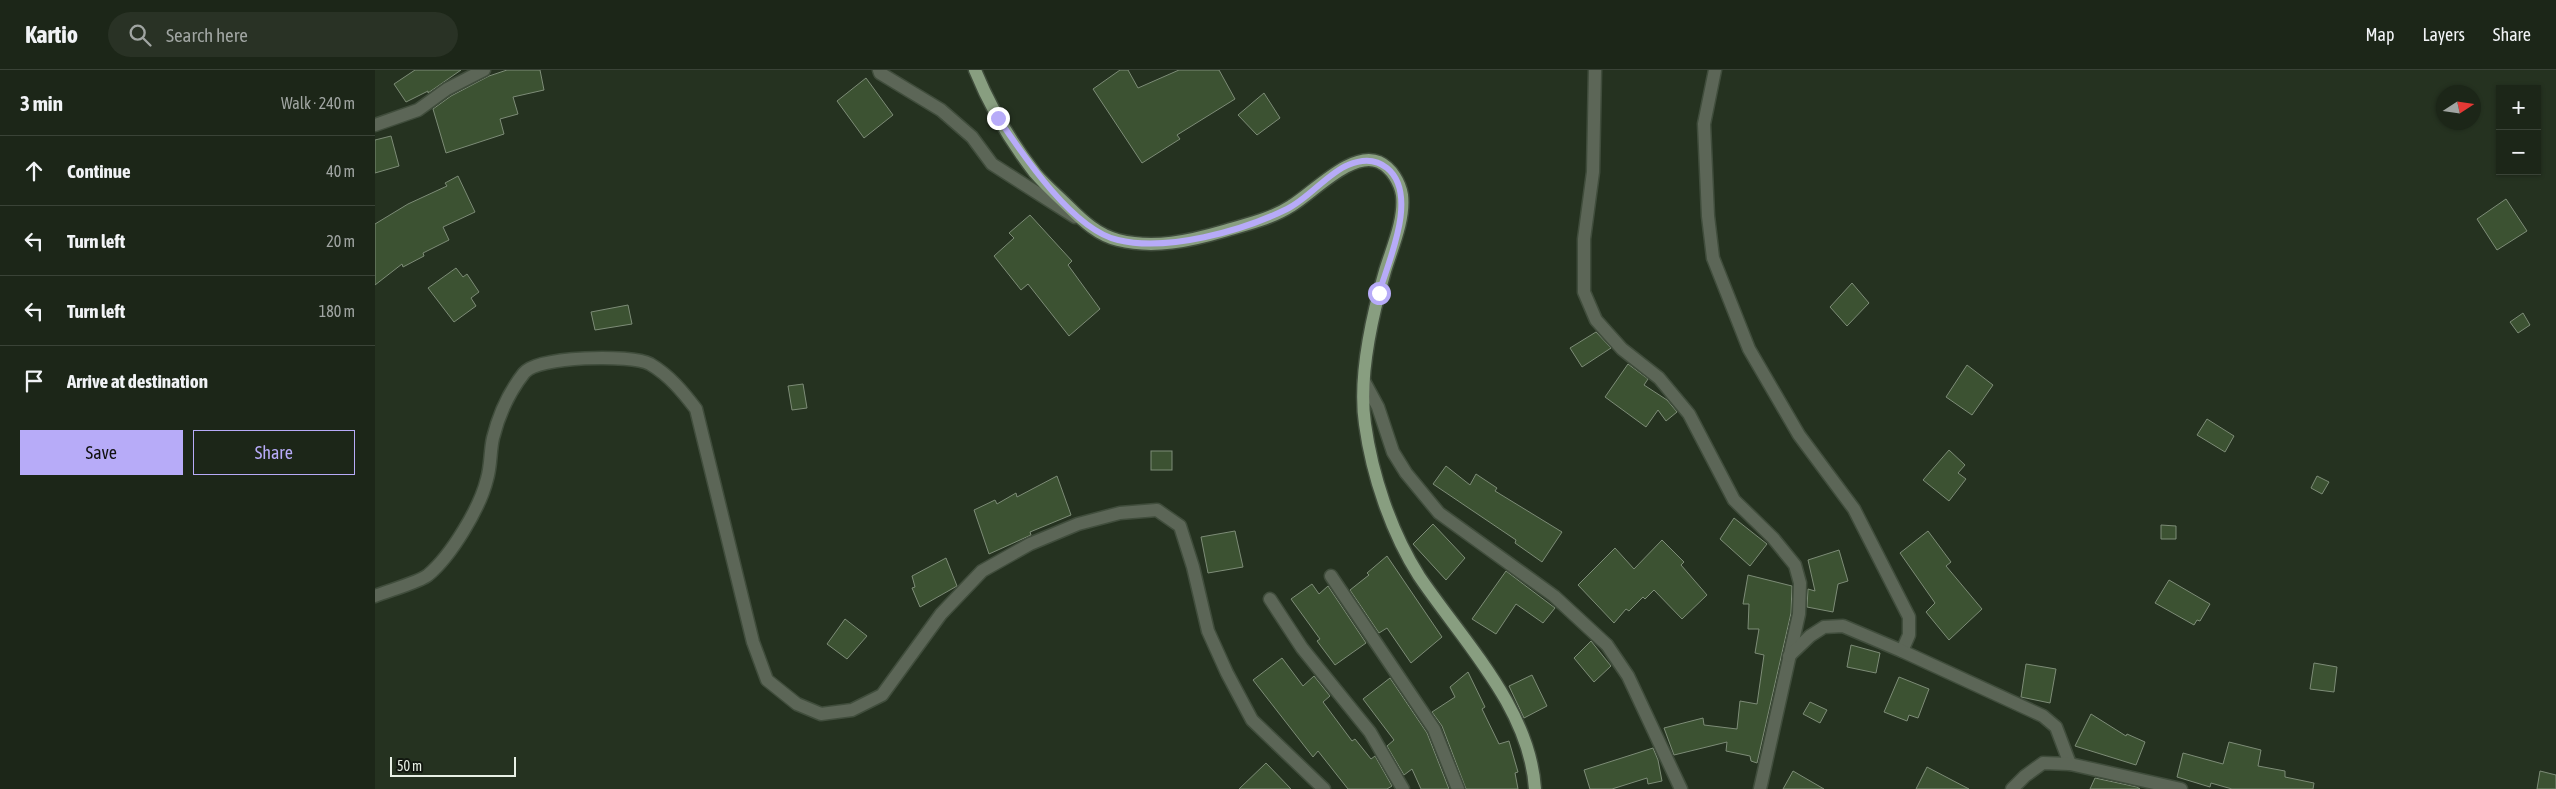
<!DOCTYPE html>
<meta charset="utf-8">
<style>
body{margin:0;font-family:"Asap Condensed",sans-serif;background:#293225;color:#f1f3f6}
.controls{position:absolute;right:15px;top:15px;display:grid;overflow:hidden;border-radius:0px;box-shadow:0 1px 4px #0004}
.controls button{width:45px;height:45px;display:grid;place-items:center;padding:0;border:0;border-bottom:1px solid #3a4337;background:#1c2618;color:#f1f3f6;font:25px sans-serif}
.compass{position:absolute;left:2061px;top:15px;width:45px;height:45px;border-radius:50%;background:#1c2618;box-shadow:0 1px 4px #0004;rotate:78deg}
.scale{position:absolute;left:15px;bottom:12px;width:126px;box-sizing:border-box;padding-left:5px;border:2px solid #e8f0e5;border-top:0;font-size:14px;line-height:18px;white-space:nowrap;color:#e8f0e5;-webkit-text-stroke:4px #121810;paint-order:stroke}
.stop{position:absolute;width:15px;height:15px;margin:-11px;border:4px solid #b7abf8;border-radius:50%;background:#fff}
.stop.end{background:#b7abf8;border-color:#fff;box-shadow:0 1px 5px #0008}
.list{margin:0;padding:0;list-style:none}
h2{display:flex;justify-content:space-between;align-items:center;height:65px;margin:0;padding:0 20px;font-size:21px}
h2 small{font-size:16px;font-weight:400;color:#a0a5a2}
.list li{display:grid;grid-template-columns:32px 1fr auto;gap:15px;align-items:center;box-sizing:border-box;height:70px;padding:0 20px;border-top:1px solid #3a4337}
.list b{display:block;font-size:19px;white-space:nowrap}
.list em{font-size:16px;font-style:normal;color:#a0a5a2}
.actions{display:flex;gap:10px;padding:15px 20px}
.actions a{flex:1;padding:11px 0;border:1px solid #b7abf8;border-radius:0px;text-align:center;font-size:18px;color:#b7abf8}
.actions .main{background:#b7abf8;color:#111}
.icon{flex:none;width:28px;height:28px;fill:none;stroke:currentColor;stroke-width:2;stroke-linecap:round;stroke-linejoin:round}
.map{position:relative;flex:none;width:2181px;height:719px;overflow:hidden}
header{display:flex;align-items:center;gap:30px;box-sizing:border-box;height:70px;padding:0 25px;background:#1c2618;border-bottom:1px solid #3a4337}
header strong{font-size:24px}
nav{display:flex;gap:28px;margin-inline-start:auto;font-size:18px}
.search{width:350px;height:45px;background:#293225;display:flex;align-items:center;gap:12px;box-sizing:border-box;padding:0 18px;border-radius:28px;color:#a0a5a2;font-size:19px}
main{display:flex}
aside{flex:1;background:#1c2618}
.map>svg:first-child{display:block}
.building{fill:#3c5232;stroke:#7d8c77}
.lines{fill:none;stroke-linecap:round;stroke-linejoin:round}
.minor-casing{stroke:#404d3c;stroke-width:15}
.major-casing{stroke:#404d3c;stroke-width:15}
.minor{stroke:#5c6657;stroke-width:12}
.major{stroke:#889e80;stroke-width:12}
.route{stroke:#b7abf8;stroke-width:6}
</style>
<header>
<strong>Kartio</strong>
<div class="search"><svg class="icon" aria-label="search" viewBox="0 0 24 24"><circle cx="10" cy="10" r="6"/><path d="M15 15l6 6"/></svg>Search here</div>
<nav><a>Map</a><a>Layers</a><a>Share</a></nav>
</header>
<main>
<aside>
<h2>3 min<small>Walk · 240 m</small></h2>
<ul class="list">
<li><svg class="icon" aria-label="ahead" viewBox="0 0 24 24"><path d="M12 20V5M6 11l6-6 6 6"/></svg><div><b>Continue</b></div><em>40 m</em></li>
<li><svg class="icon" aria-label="left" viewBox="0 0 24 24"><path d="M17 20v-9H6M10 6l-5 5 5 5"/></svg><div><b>Turn left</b></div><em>20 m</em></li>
<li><svg class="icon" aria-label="left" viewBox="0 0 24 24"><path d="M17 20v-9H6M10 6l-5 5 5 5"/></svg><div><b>Turn left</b></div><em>180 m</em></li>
<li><svg class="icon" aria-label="arrive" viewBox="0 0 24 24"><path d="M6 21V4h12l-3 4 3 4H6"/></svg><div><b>Arrive at destination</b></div></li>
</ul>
<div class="actions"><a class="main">Save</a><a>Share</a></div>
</aside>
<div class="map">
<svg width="2181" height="719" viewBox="0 0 2181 719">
<rect width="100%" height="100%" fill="#253220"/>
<!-- building -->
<g class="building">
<path d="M 40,0 L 86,0 L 53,23 L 53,21 L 31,32 L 19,14 Z"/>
<path d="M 132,0 L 165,0 L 169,20 L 138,27 L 143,44 L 125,49 L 129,64 L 71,83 L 58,39 L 76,26 L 114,6 Z"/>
<path d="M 745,0 L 753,0 L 763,18 L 804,0 L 844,0 L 860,29 L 802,65 L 805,69 L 767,93 L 718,19 Z"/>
<path d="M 491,8 L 518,45 L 489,68 L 462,31 Z"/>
<path d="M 889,23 L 905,48 L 882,65 L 863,45 Z"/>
<path d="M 16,66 L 24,96 L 0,103 L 0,70 Z"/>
<path d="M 83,106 L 100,142 L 68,157 L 74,170 L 48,183 L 49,186 L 28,197 L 27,194 L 0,215 L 0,154 L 33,134 L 72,116 L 70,113 Z"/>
<path d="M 2131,129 L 2152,161 L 2122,180 L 2102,149 Z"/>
<path d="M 655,145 L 697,191 L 693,195 L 725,239 L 694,266 L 653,214 L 646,220 L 619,186 L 639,168 L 634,163 Z"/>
<path d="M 81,198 L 88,207 L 92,204 L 104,222 L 96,228 L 101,236 L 79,252 L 53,218 Z"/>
<path d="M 1477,213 L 1494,233 L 1472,256 L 1455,237 Z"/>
<path d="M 253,235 L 257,254 L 220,260 L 216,242 Z"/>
<path d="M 2148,243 L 2155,255 L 2143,263 L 2135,252 Z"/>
<path d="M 1221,262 L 1236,278 L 1207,297 L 1195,278 Z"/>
<path d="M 1253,294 L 1273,309 L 1269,315 L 1292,330 L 1302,342 L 1291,351 L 1283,340 L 1271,357 L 1230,327 Z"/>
<path d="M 1592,295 L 1618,315 L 1597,345 L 1571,327 Z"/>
<path d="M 428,314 L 432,338 L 417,340 L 413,316 Z"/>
<path d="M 1832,349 L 1859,366 L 1850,382 L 1822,365 Z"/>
<path d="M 1574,380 L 1590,395 L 1583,403 L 1591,409 L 1574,431 L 1548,410 Z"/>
<rect x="776" y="381" width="21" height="19"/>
<path d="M 1071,396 L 1095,415 L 1101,404 L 1122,418 L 1120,421 L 1187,462 L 1167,492 L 1140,473 L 1141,470 L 1058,414 Z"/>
<path d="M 682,406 L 696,445 L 655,462 L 656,465 L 614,484 L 599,440 L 620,430 L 622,434 L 641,423 L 642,427 Z"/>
<path d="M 1942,406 L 1954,412 L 1947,424 L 1936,418 Z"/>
<path d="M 1359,448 L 1392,474 L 1375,496 L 1345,469 Z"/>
<path d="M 1058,454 L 1090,488 L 1071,510 L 1038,474 Z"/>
<path d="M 1786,455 L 1801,456 L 1801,469 L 1786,469 Z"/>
<path d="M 860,461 L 868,497 L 833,503 L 826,467 Z"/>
<path d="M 1553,461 L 1576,492 L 1571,496 L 1607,539 L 1574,570 L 1551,542 L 1560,533 L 1525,483 Z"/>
<path d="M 1287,470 L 1309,492 L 1306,495 L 1332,525 L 1307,549 L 1279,520 L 1270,529 L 1268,527 L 1254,541 L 1251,539 L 1239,553 L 1203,515 L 1240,478 L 1259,499 Z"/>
<path d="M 1464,480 L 1473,511 L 1463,514 L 1458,542 L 1432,537 L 1433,519 L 1440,521 L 1433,490 Z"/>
<path d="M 1012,486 L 1067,567 L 1036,593 L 1012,558 L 1004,563 L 975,520 L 994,505 L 992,503 Z"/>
<path d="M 571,488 L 582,516 L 545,537 L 537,518 L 540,517 L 537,506 Z"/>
<path d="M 1131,501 L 1180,538 L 1168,553 L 1141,534 L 1121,564 L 1097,549 Z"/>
<path d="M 1373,505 L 1417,516 L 1416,543 L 1382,693 L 1376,691 L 1375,686 L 1351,681 L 1352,672 L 1299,685 L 1289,658 L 1328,648 L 1329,655 L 1362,659 L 1365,631 L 1382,634 L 1389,585 L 1380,583 L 1384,559 L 1373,559 L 1374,534 L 1368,534 Z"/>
<path d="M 1794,510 L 1835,534 L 1825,551 L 1822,550 L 1819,555 L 1780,533 Z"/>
<path d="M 937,514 L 944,524 L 953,516 L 991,573 L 960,595 L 942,571 L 945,569 L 916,529 Z"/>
<path d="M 470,549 L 492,566 L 472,589 L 452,574 Z"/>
<path d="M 1216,571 L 1236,596 L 1219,612 L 1199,588 Z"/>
<path d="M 1476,575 L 1505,583 L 1501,603 L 1472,597 Z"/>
<path d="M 907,588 L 928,616 L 939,606 L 955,626 L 948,632 L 977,671 L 980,669 L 996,689 L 1000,686 L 1017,716 L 1012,719 L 973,719 L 943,681 L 938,687 L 878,610 Z"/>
<path d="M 1939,593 L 1962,597 L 1959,622 L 1935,619 Z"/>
<path d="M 1651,594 L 1681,599 L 1675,633 L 1646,627 Z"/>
<path d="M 1093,602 L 1110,637 L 1107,639 L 1124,674 L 1134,671 L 1143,702 L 1140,703 L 1143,719 L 1091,719 L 1067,656 L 1057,642 L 1080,627 L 1075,617 Z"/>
<path d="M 1157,605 L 1172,636 L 1149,648 L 1134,616 Z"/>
<path d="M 1524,607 L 1554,619 L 1543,648 L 1534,645 L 1532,651 L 1509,642 Z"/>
<path d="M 1015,608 L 1052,663 L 1074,719 L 1046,719 L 1037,699 L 1029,705 L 1012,676 L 1019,670 L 988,629 Z"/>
<path d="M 1435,632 L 1452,640 L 1445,653 L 1428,644 Z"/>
<path d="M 1716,644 L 1751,666 L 1752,664 L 1770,672 L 1761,695 L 1700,676 Z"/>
<path d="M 1854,672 L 1886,680 L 1883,696 L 1910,701 L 1910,707 L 1939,713 L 1938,719 L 1857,719 L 1836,713 L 1835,717 L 1802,707 L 1808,683 L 1848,694 Z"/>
<path d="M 1278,678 L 1283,690 L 1287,711 L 1273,714 L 1272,708 L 1237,719 L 1215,719 L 1209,700 Z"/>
<path d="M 891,693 L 916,719 L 864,719 Z"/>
<path d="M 1552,697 L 1594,719 L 1541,719 Z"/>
<path d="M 1418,701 L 1449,719 L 1408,719 Z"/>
<path d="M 2165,701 L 2181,705 L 2181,719 L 2162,719 Z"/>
<path d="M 1720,708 L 1762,717 L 1765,719 L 1715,719 Z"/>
</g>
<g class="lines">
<defs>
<g id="minor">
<path d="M 504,0 L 505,3 L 566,40 L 597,67 L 617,94 L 700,147"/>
<path d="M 1220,0 L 1218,102 L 1209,169 L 1209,222 L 1221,250 L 1247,279 L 1284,308 L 1314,344 L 1359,430 L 1398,468 L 1420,495 L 1425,513 L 1424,544 L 1385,719"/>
<path d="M 1340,0 L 1329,54 L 1333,146 L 1338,188 L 1374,279 L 1424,365 L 1479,439 L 1534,547 L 1534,565 L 1527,581"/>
<path d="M 0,55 L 43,40 L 72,19 L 109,0"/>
<path d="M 989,311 L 1003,337 L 1018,382 L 1031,403 L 1064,443 L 1179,526 L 1232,575 L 1253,606 L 1306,719"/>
<path d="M 956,506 L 1059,659 L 1083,719"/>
<path d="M 0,526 C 12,521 45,512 53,505 C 76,486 105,438 112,409 C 116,396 115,381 118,368 C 124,344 134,322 149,303 C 162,286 256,284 275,294 C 294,305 308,322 321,339 L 378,572 L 392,610 L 422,634 L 446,644 L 477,640 L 507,625 L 566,544 L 607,501 L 655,474 L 703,454 L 745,443 L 782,440 L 805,456 L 818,497 L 833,561 L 852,603 L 877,650 L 949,719"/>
<path d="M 895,529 L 927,578 L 995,662 L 1028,719"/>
<path d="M 1414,586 L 1435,566 L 1449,557 L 1468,556 L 1527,581 L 1668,646 L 1681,657 L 1695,694"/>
<path d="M 1637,719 L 1650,706 L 1668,693 L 1695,694 L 1806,719"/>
</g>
<path id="major" d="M 600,0 C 615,37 636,72 660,103 C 670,115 683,126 694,137 C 708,151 723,165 743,170 C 779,179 815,171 849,161 C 872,154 896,149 916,136 C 938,123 977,80 1004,92 C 1017,98 1025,113 1027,125 C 1030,149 1017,178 1010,201 C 997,246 983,307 990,354 C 997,405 1016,462 1044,506 C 1087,570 1155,638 1160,719"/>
</defs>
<!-- minor casing -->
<use href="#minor" class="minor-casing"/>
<!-- major casing -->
<use href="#major" class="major-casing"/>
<!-- minor -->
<use href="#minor" class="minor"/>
<!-- major -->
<use href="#major" class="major"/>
</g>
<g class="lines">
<!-- route -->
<path class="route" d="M 623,48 C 648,85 698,160 743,170 C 792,182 867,161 912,139 C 933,129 953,103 973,95 C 987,89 1001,89 1012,98 C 1044,124 1014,190 1004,223"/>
</g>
</svg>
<div class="controls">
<button>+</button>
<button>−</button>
</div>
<svg class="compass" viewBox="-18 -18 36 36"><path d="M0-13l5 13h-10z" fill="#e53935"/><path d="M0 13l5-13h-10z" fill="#a0a5a2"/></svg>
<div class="scale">50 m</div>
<div class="stop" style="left:1004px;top:223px"></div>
<div class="stop end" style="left:623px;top:48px"></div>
</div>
</main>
